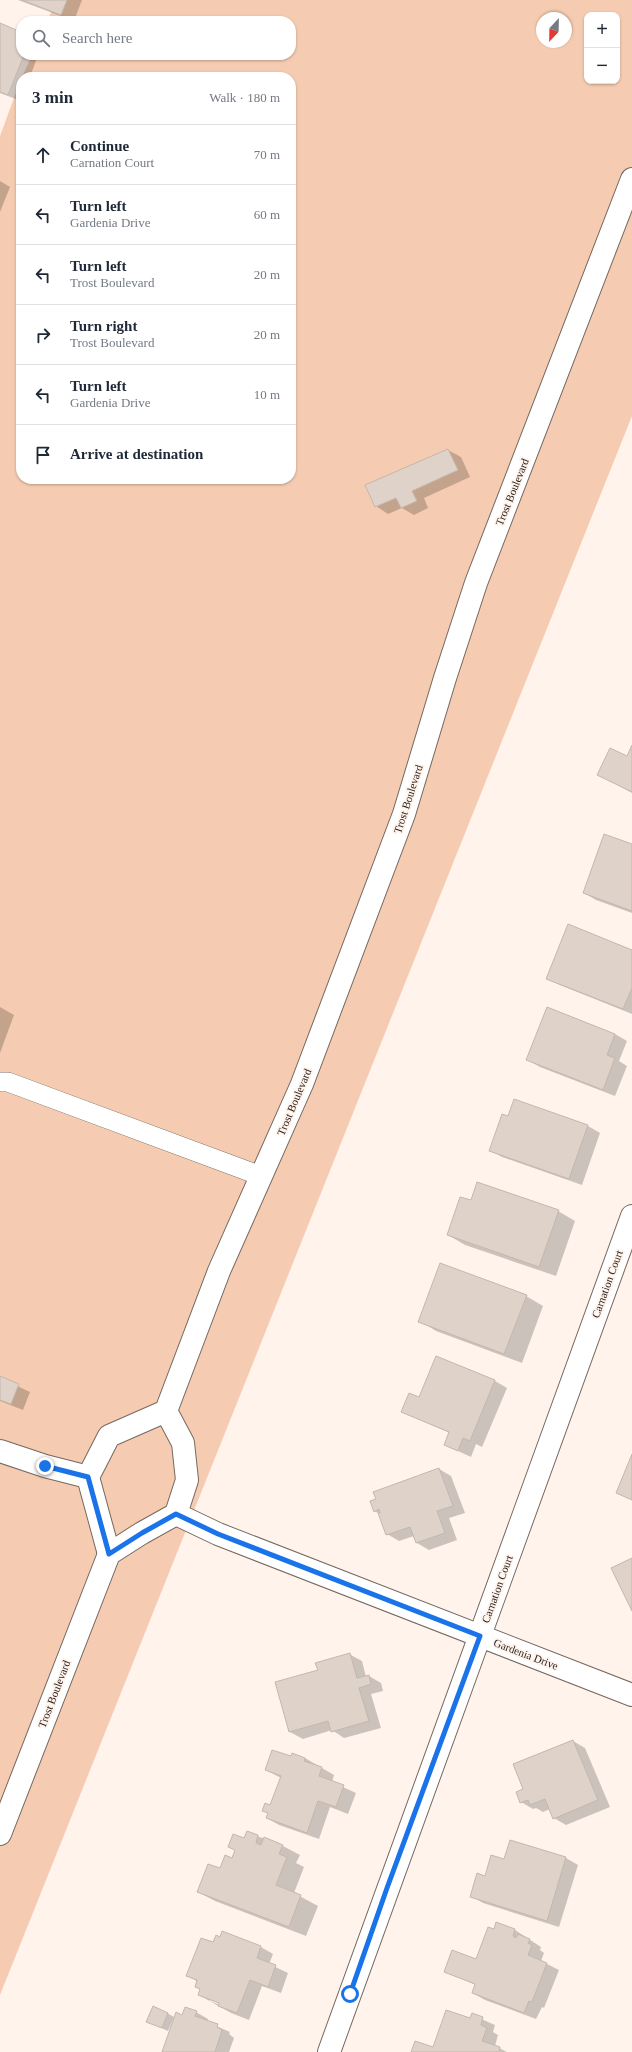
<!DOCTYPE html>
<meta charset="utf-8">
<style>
body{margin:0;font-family:Georgia,serif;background:#f2f2f3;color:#1f2937}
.controls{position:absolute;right:12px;top:12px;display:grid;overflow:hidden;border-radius:8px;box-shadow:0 1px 3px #0004}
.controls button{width:36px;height:36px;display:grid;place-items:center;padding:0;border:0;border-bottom:1px solid #e0e1e3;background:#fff;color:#1f2937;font:20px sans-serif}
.compass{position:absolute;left:536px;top:12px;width:36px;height:36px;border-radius:50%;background:#fff;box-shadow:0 1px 3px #0004;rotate:202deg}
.stop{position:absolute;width:12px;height:12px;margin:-9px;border:3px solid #1a73e8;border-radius:50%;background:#fff}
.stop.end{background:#1a73e8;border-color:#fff;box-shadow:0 1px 4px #0008}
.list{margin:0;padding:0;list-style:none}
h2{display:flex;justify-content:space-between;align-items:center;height:52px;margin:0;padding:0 16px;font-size:17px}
h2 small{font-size:13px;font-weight:400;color:#747a83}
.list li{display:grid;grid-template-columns:26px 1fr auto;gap:12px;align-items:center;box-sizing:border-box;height:60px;padding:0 16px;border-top:1px solid #e0e1e3}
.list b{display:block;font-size:15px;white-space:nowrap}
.list p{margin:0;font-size:13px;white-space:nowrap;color:#747a83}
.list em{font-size:13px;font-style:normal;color:#747a83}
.icon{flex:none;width:22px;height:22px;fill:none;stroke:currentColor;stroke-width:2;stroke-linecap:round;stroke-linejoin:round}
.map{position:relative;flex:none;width:632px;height:2052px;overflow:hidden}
.search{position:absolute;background:#fff;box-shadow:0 1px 3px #0004;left:16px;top:16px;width:280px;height:44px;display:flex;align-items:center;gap:10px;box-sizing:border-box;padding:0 14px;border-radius:16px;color:#747a83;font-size:15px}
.panel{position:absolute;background:#fff;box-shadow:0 1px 3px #0004;left:16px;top:72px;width:280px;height:412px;border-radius:16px}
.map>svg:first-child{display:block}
.green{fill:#f5ccb1;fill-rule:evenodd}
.shadow{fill:#0003;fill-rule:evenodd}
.building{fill:#dfd2c8;stroke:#c4b7ad}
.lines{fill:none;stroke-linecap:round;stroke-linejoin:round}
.lane-casing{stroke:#756860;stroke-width:20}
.street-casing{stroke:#756860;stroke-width:24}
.lane{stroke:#fff;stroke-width:19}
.street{stroke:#fff;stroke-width:22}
.route{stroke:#1a73e8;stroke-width:5}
.labels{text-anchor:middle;stroke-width:3.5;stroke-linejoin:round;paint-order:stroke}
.street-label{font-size:11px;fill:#241f1c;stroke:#fff3eb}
</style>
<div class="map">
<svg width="632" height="2052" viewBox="0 0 632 2052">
<rect width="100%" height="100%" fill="#fff3eb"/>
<!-- green -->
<path class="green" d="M 57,0 L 632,0 L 632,416 L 0,1995 L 0,136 L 21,79 L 21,479 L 291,479 L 291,77 L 22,77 L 32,55 L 291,55 L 291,21 L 47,21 ZM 587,15 L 617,15 L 617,81 L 587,81 ZM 542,18 L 566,18 L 566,42 L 542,42 Z"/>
<!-- shadow -->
<g class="shadow">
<path d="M 18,0 L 82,0 L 74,21 Z"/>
<path d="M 0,24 L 21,33 L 21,55 L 38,55 L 30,77 L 21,77 L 21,101 L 0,93 Z"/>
<path d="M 0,181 L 10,187 L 0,212 Z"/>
<path d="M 448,450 L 461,457 L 470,477 L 424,498 L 428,508 L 414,515 L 402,508 L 388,514 L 376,506 L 367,485 Z"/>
<path d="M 632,748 L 632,793 L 616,784 Z"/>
<path d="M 632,846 L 632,913 L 596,900 L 584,893 Z"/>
<path d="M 632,951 L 632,1014 L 560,985 L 548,978 Z"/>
<path d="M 0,1007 L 14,1015 L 0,1053 Z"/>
<path d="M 548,1008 L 615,1034 L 627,1041 L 619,1061 L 627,1066 L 615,1096 L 540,1067 L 528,1060 Z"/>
<path d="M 515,1100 L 588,1126 L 600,1133 L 582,1185 L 502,1157 L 490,1150 L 509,1118 Z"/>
<path d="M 558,1211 L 575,1221 L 556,1276 L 465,1245 L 448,1235 Z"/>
<path d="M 526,1296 L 543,1306 L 522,1363 L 436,1331 L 420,1321 Z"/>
<path d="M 437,1358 L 495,1381 L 507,1388 L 482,1447 L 476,1444 L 471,1457 L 445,1445 L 450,1433 L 402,1412 L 420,1398 Z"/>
<path d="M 0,1378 L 30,1392 L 23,1410 L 0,1401 Z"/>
<path d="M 439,1469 L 451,1476 L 465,1513 L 449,1518 L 457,1540 L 429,1550 L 417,1543 L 414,1536 L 399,1541 L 387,1534 L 380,1514 L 374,1511 Z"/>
<path d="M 349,1654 L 362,1661 L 366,1677 L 369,1676 L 381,1683 L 383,1691 L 371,1694 L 381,1728 L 344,1738 L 332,1730 L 303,1739 L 290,1732 L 319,1671 Z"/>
<path d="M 573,1741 L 585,1748 L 610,1807 L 566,1825 L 554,1818 L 550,1809 L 543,1812 L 536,1808 L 533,1809 L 521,1802 L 525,1790 Z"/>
<path d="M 292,1758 L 305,1758 L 322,1768 L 334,1775 L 332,1782 L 356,1793 L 348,1814 L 330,1807 L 319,1839 L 279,1825 L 267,1818 L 269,1814 L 264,1811 L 271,1807 L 281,1778 L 266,1770 Z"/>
<path d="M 247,1832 L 283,1846 L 300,1855 L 296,1863 L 304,1867 L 294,1893 L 318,1906 L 306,1936 L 215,1901 L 198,1892 L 233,1859 Z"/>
<path d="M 511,1842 L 566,1858 L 578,1865 L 559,1927 L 483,1903 L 471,1896 L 505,1861 Z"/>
<path d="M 497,1923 L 515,1930 L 541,1947 L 540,1950 L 544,1953 L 541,1961 L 559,1970 L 544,2008 L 542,2007 L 536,2019 L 485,2000 L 473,1993 L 476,1985 L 445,1971 L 476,1961 Z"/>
<path d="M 214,1943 L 261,1947 L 273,1954 L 269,1964 L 288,1973 L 281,1993 L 262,1986 L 249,2020 L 231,2013 L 199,1995 L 201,1990 L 196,1987 L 198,1982 L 187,1975 ZM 210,1999 L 224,2004 L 223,2006 L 210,2001 Z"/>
<path d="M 196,2012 L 208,2019 L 207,2022 L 230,2032 L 229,2034 L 234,2038 L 229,2052 L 163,2052 L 183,2016 Z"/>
<path d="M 167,2013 L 174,2017 L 168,2031 L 148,2022 Z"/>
<path d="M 472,2015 L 495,2025 L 493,2032 L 498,2035 L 495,2046 L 507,2052 L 412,2052 L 434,2048 L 471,2020 Z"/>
</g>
<!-- building -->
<g class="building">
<path d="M 22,0 L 67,0 L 61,15 Z"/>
<path d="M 0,23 L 21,32 L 21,55 L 24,55 L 8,95 L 0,92 Z"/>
<path d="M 448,449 L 458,470 L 412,491 L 417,501 L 401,508 L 396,498 L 375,507 L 365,485 Z"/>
<path d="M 632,745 L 632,792 L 597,775 L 610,748 L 627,756 Z"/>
<path d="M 604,834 L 632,844 L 632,911 L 583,893 Z"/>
<path d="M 568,924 L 632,950 L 632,988 L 623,1009 L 546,979 Z"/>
<path d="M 547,1007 L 615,1034 L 607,1055 L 615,1058 L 603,1090 L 526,1060 Z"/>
<path d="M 514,1099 L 588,1125 L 569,1179 L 489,1151 L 502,1114 L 508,1116 Z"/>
<path d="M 477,1182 L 559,1210 L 539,1267 L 447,1235 L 460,1197 L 471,1200 Z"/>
<path d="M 440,1263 L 527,1295 L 504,1354 L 418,1322 Z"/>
<path d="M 436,1356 L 495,1380 L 470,1441 L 463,1438 L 458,1451 L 444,1445 L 449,1432 L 401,1412 L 409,1393 L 419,1397 Z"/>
<path d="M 0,1376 L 19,1384 L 11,1404 L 0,1400 Z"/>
<path d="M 632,1454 L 632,1500 L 616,1493 Z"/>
<path d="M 439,1468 L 453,1506 L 437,1511 L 445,1533 L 416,1543 L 410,1527 L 386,1535 L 378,1513 L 380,1513 L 379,1509 L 374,1512 L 370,1501 L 376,1499 L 373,1492 Z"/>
<path d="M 632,1558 L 632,1611 L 611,1568 Z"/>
<path d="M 350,1653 L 357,1678 L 369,1675 L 371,1684 L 359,1688 L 369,1721 L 331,1732 L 328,1721 L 289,1732 L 275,1682 L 318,1670 L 315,1663 Z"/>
<path d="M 573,1740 L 598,1800 L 553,1819 L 545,1799 L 530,1805 L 528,1800 L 520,1803 L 516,1792 L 523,1789 L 513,1764 Z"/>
<path d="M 272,1750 L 291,1756 L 292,1753 L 305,1758 L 304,1761 L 322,1767 L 319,1776 L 344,1785 L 336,1807 L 318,1801 L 307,1833 L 266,1818 L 268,1813 L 262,1811 L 265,1803 L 270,1805 L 281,1776 L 265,1770 Z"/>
<path d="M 247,1831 L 258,1835 L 256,1843 L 261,1845 L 264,1837 L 283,1845 L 279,1854 L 287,1857 L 276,1885 L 301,1895 L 289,1927 L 197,1892 L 208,1864 L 220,1868 L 225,1855 L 232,1858 L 235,1850 L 228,1847 L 233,1834 L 244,1838 Z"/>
<path d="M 510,1840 L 566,1857 L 547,1921 L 470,1897 L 477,1873 L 485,1876 L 491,1855 L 504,1859 Z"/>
<path d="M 496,1922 L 515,1929 L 513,1936 L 516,1938 L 518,1934 L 530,1939 L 528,1943 L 532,1945 L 528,1955 L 547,1963 L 532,2002 L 529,2001 L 524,2013 L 472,1993 L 475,1984 L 444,1972 L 452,1950 L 476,1959 L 488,1927 L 494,1929 Z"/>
<path d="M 222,1931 L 261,1946 L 257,1958 L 276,1965 L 268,1987 L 250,1980 L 237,2013 L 218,2006 L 219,2003 L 198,1995 L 200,1989 L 195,1987 L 197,1980 L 186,1976 L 201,1938 L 213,1942 L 216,1935 L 220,1937 Z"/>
<path d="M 153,2006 L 168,2013 L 162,2028 L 146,2022 Z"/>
<path d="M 185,2007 L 197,2011 L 195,2016 L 218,2024 L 217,2027 L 222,2030 L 215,2052 L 162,2052 L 176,2012 L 182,2015 Z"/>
<path d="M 446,2010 L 470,2018 L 472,2013 L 483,2017 L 481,2025 L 487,2028 L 482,2041 L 500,2047 L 499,2052 L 411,2052 L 415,2041 L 433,2047 Z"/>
</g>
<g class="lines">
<defs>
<path id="lane" d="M 0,1082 L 8,1082 L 261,1176"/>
<g id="street">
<path d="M 0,1451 L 45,1466 L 88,1477"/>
<path d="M 176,1514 L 218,1534 L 632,1695"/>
<path d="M 109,1554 L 88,1477 L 109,1436 L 166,1411 L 219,1271 L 302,1084 L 404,814 L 445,678 L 476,583 L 632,179"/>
<path d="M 0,1834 L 109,1554 L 142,1533 L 176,1514 L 187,1480 L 183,1443 L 166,1411"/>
<path d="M 329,2052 L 632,1216"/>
</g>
</defs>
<!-- lane casing -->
<use href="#lane" class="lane-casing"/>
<!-- street casing -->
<use href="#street" class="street-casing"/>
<!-- lane -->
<use href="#lane" class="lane"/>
<!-- street -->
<use href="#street" class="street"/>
</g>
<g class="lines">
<!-- route -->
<path class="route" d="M 45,1466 L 88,1477 L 109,1554 L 142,1533 L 176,1514 L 218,1534 L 480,1636 L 387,1888 L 350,1994"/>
</g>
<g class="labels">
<!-- street labels -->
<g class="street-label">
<text transform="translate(512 492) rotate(-68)" y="4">Trost Boulevard</text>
<text transform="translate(408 799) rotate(-72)" y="4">Trost Boulevard</text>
<text transform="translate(294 1102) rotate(-67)" y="4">Trost Boulevard</text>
<text transform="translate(607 1284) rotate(-70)" y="4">Carnation Court</text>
<text transform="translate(497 1589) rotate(-70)" y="4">Carnation Court</text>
<text transform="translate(526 1654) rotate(21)" y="4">Gardenia Drive</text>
<text transform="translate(54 1694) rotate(-69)" y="4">Trost Boulevard</text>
</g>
</g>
</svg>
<div class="controls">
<button>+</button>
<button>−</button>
</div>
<svg class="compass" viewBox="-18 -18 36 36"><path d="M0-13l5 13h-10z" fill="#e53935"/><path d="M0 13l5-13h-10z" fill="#747a83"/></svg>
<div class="stop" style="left:350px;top:1994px"></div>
<div class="stop end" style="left:45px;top:1466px"></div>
<div class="search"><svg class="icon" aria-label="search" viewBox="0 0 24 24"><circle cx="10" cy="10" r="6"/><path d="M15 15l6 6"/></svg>Search here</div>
<section class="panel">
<h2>3 min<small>Walk · 180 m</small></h2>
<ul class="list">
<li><svg class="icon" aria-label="ahead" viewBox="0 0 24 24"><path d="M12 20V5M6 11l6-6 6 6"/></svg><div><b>Continue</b><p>Carnation Court</p></div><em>70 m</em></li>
<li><svg class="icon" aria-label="left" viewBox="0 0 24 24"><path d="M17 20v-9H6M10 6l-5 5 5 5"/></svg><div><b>Turn left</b><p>Gardenia Drive</p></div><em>60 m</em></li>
<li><svg class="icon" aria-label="left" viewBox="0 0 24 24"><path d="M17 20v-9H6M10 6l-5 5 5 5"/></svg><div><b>Turn left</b><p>Trost Boulevard</p></div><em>20 m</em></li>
<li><svg class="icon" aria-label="right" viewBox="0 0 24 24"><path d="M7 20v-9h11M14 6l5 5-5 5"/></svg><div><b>Turn right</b><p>Trost Boulevard</p></div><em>20 m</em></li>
<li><svg class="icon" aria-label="left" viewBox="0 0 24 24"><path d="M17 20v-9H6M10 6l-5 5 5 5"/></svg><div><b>Turn left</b><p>Gardenia Drive</p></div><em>10 m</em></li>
<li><svg class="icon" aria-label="arrive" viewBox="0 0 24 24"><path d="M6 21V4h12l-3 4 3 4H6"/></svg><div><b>Arrive at destination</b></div></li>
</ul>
</section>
</div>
